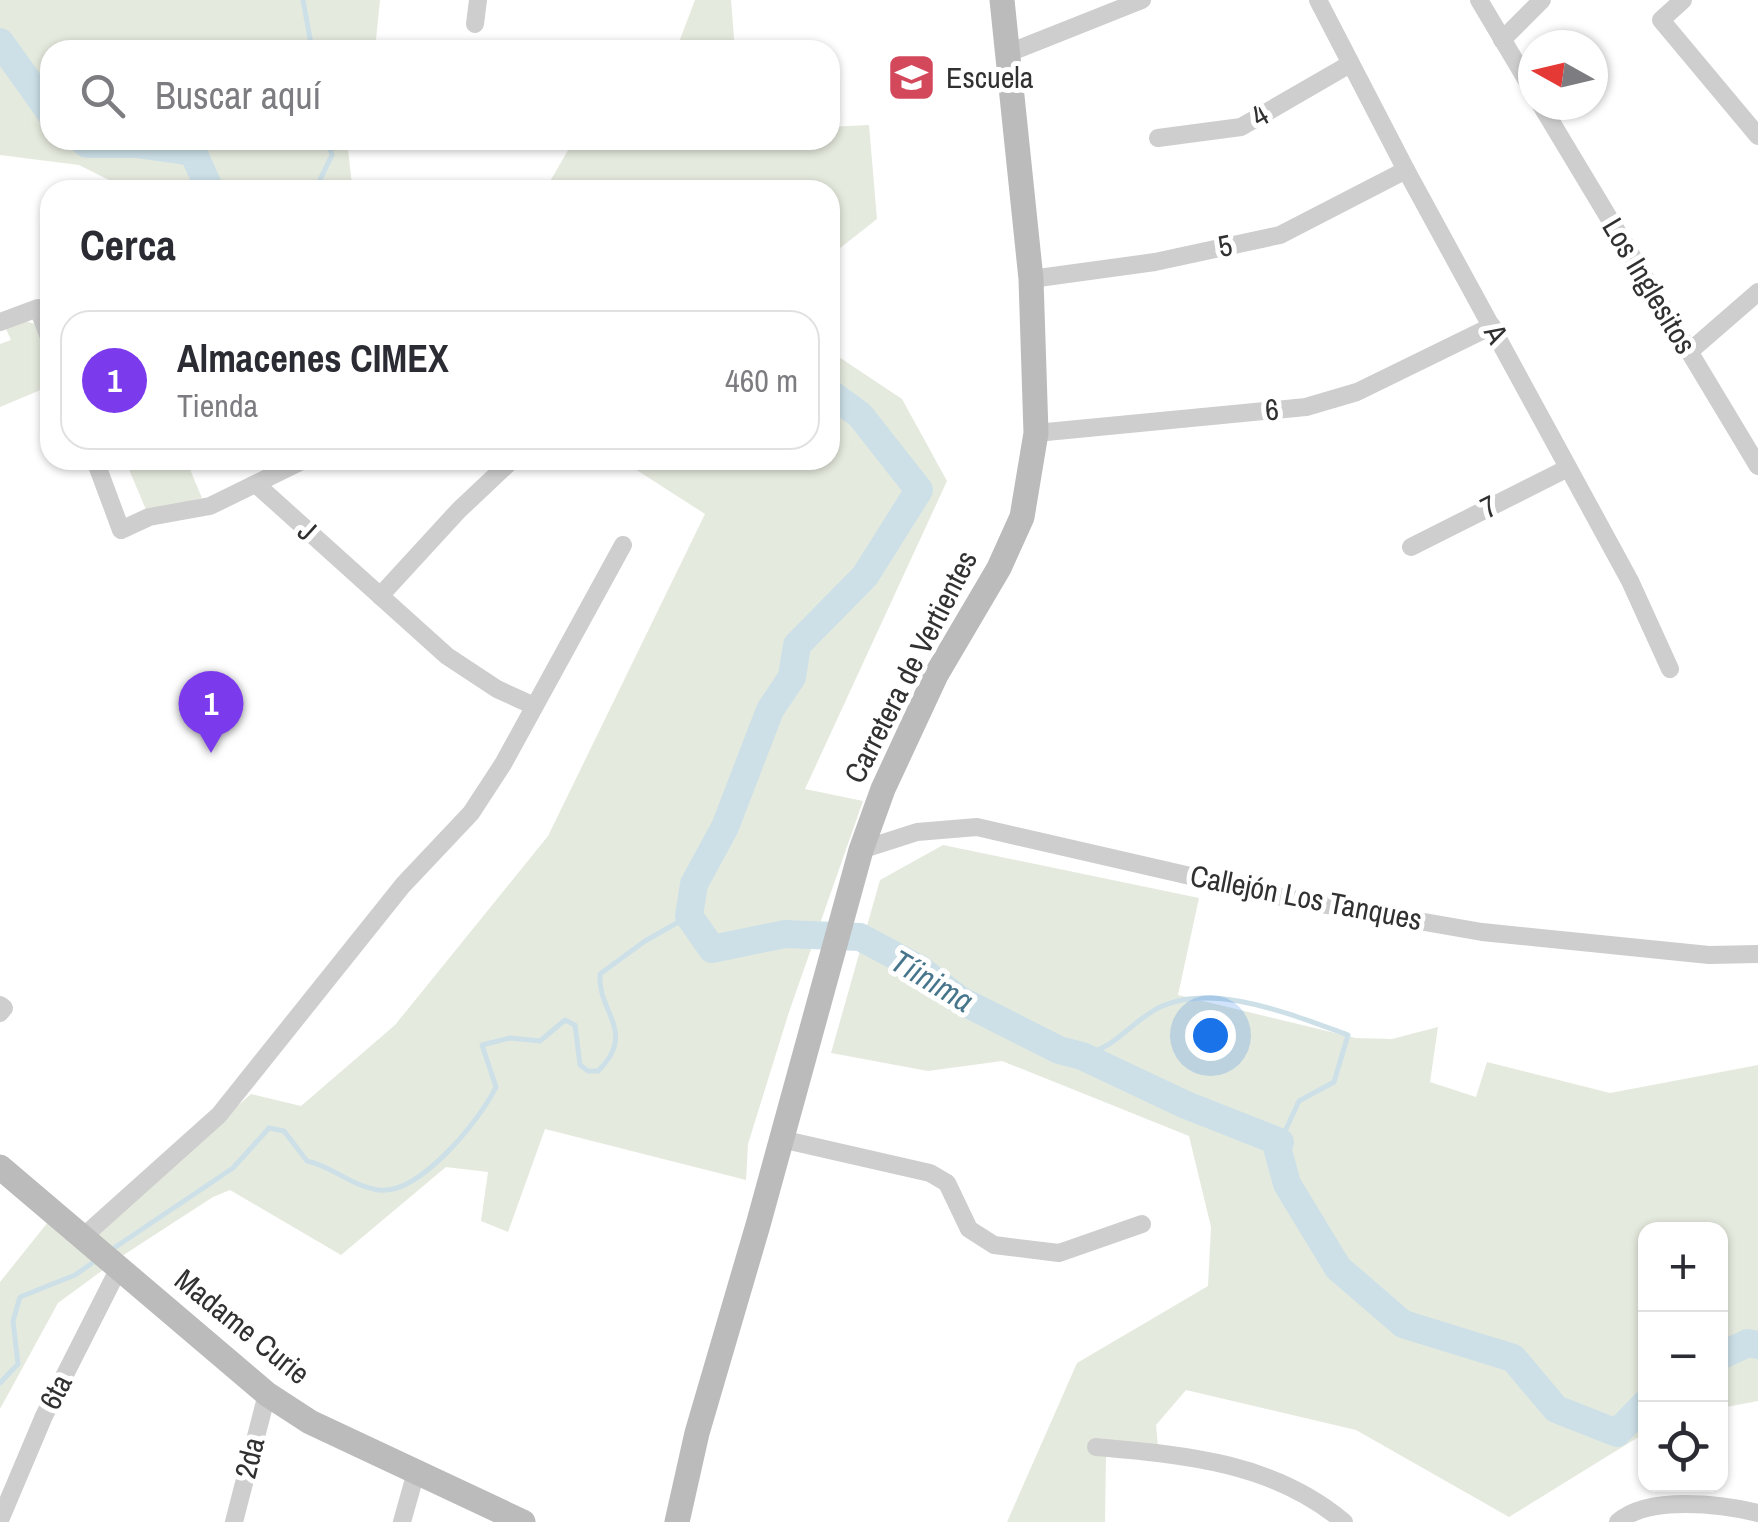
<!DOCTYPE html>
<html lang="es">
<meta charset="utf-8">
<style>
body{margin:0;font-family:"Archivo Narrow",sans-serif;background:#f2f2f3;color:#2b2b33}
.controls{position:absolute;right:30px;bottom:30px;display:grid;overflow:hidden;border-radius:20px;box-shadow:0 2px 8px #0004}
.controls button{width:90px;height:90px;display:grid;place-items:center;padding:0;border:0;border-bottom:2px solid #e1e1e2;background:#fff;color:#2b2b33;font:50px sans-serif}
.compass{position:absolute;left:1518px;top:30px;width:90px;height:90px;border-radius:50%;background:#fff;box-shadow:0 2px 8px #0004;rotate:278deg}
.you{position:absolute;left:1210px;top:1035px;width:35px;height:35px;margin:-25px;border:8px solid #fff;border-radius:50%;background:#1a73e8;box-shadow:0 0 0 15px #1a73e833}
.badge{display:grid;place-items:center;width:65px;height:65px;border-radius:50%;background:#7c3aed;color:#fff;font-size:32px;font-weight:700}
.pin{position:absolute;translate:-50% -82px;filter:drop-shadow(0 2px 5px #0008)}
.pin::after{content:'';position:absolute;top:52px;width:35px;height:30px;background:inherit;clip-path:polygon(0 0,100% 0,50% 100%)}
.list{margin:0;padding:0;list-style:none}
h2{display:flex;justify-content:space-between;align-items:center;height:130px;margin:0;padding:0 40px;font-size:42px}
h2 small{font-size:32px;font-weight:400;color:#7c7c81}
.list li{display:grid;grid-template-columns:65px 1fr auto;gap:30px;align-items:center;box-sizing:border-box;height:140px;margin:0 20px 20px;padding:0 20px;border:2px solid #e1e1e2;border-radius:30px}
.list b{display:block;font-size:38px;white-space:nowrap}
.list p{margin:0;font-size:32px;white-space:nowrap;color:#7c7c81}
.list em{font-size:32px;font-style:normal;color:#7c7c81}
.icon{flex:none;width:55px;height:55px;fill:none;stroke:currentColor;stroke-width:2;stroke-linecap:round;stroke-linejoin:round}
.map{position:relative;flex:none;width:1758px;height:1522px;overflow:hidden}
.search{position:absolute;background:#fff;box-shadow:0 2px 8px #0004;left:40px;top:40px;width:800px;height:110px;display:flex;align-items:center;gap:25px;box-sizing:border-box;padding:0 35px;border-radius:30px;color:#7c7c81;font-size:38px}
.panel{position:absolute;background:#fff;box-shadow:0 2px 8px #0004;left:40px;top:180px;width:800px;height:290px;border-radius:30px}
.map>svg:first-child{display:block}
.green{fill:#e5eade}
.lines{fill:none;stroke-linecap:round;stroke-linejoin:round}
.stream{stroke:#cde0e8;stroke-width:5}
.river{stroke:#cde0e8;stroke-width:28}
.street{stroke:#cecece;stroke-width:18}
.secondary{stroke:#bbb;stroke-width:25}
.labels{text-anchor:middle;stroke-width:10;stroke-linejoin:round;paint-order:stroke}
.poi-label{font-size:30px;fill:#313131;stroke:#fff;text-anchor:start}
.street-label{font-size:30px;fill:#313131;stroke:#fff}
.water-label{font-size:32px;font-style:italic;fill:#47768c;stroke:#fff}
</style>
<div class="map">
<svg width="1758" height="1522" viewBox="0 0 1758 1522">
<rect width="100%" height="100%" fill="#fff"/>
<!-- green -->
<g class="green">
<path d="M 0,0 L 380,0 L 375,50 L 50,50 L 50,140 L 347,140 L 352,185 L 380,190 L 129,190 L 79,165 L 0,155 Z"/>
<path d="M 695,0 L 731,0 L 735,50 L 676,50 Z"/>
<path d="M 869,125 L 877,219 L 830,256 L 830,190 L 545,190 L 574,140 L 830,140 L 830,127 Z"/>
<path d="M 22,320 L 35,324 L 50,369 L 50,386 L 0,407 L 0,344 L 11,340 L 5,327 Z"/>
<path d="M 830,351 L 902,399 L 947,481 L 805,789 L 863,801 L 789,1012 L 748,1144 L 746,1180 L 545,1129 L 508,1232 L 481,1221 L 488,1172 L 446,1167 L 341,1255 L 230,1190 L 213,1197 L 122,1256 L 58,1303 L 0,1409 L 0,1282 L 56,1212 L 91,1237 L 251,1094 L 301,1106 L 395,1025 L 548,836 L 705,514 L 621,460 L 830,460 Z"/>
<path d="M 125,460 L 186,460 L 202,498 L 147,512 Z"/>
<path d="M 943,845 L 1199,898 L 1178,995 L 1356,1038 L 1392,1039 L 1438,1027 L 1430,1082 L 1476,1097 L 1487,1062 L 1610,1093 L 1758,1065 L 1758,1401 L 1721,1408 L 1720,1230 L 1646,1230 L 1645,1433 L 1509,1517 L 1356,1430 L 1186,1390 L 1156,1425 L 1159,1456 L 1106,1456 L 1105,1522 L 1007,1522 L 1077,1363 L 1208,1286 L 1211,1227 L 1189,1136 L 1002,1061 L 928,1071 L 831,1053 L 880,880 Z"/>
</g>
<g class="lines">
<!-- stream -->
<g class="stream">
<path d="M 303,0 L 311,44 L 303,50"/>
<path d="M 315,190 L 332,155 L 327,140"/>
<path d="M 1082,1056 C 1118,1045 1124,1029 1153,1011 C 1207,978 1295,1016 1348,1035 L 1334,1082 L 1299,1101 L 1280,1142"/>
<path d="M 111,1250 L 233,1168 L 269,1128 L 284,1131 L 307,1161 C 332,1166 351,1186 378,1190 C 419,1196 480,1120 496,1087 L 482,1045 L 510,1038 L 540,1041 L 565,1020 L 575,1025 L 580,1065 L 588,1071 L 598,1071 C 638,1032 597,1012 600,974 L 645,941 L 689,916"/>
<path d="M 0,1383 L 18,1364 L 13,1321 L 20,1297 L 75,1275 L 98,1259"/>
</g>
<!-- river -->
<g class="river">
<path d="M 0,42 L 50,112"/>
<path d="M 82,140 L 87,144 L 136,144 L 193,152 L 210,190"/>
<path d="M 830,393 L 860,415 L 919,490 L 865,576 L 797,645 L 792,677 L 770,710 L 725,827 L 694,884 L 689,916 L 712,949 L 785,934 L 860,937 L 918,968 L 960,1000 L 1059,1050 L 1082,1056 L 1186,1105 L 1280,1142 L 1277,1147 L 1287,1184 L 1338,1268 L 1403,1324 L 1513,1358 L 1556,1409 L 1617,1433 L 1646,1403"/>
<path d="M 1720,1356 L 1748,1343 L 1758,1345"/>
</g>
<!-- street -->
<g class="street">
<path d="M 1318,0 L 1406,170 L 1630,581 L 1670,669"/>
<path d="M 1479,0 L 1533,91"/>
<path d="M 1683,0 L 1661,20 L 1758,136"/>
<path d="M 475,24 L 478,0"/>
<path d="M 1502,40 L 1542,0"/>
<path d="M 1006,54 L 1142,0"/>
<path d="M 1541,105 L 1758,466"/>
<path d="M 1158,138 L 1241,127 L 1350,64"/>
<path d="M 1031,279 L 1155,262 L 1280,235 L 1406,170"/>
<path d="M 0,322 L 38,308 L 50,340"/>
<path d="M 1689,352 L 1758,292"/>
<path d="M 1036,433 L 1306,407 L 1357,392 L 1492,326"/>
<path d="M 95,460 L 121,530 L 149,517 L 210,506 L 304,460"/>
<path d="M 257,485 L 447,656 L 497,689 L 532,705"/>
<path d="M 1411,547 L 1568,468"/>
<path d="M 380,596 L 459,510 L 512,460"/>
<path d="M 861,850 L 917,832 L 977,827 L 1286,898 L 1482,932 L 1709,955 L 1758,954"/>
<path d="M 0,1005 L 4,1008 L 0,1013"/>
<path d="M 781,1139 L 930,1173 L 947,1183 L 969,1229 L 994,1245 L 1059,1253 L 1142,1224"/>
<path d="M 84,1236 L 219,1115 L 403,885 L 471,813 L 503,764 L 623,545"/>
<path d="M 1096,1447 C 1185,1455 1273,1462 1344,1522"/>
<path d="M 0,1520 L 44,1416 L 119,1268"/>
<path d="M 234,1522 L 267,1394"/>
<path d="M 402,1522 L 416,1472"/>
<path d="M 1618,1522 C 1648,1495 1722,1504 1758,1513"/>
</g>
<!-- secondary -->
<g class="secondary">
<path d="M 0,1167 L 267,1394 L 310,1422 L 523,1522"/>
<path d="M 677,1522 L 697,1433 L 758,1225 L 861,850 L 883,789 L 936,675 L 999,568 L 1022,517 L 1036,433 L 1031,279 L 1002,0"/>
</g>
</g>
<!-- icons -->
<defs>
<symbol id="school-square" viewBox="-11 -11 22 22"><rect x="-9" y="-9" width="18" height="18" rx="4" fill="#d4485c" stroke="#fff"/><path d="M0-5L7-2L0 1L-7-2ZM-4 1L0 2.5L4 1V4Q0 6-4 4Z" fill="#fff"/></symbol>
</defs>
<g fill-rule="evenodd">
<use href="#school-square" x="884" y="50" width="55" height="55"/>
</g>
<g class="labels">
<!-- poi labels -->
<g class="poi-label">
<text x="946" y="88">Escuela</text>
</g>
<!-- street labels -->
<g class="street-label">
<text transform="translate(1260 116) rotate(-30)" y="10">4</text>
<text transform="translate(1225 246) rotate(-12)" y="10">5</text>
<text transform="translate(1649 286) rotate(59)" y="10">Los Inglesitos</text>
<text transform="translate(1496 334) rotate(62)" y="10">A</text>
<text transform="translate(1272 410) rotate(-5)" y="10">6</text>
<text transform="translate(1489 507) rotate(-27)" y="10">7</text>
<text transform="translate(307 531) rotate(42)" y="10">J</text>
<text transform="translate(911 667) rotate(-63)" y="10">Carretera de Vertientes</text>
<text transform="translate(1306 898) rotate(11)" y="10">Callejón Los Tanques</text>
<text transform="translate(242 1327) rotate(39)" y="10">Madame Curie</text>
<text transform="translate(56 1392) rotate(-63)" y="10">6ta</text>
<text transform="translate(250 1458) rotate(-76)" y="10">2da</text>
</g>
<!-- water labels -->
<g class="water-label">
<text transform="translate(932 981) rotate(31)" y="11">Tíinima</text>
</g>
</g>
</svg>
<div class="controls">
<button>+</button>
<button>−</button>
<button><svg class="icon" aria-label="locate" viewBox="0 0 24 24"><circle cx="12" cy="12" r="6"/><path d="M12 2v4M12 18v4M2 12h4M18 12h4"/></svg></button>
</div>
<svg class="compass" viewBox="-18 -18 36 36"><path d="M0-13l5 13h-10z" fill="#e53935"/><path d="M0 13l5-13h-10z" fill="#7c7c81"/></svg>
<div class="you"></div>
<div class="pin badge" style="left:211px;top:753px">1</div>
<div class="search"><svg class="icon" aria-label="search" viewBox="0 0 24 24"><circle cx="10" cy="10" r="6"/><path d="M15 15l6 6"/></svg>Buscar aquí</div>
<section class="panel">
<h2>Cerca<small></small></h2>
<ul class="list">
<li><span class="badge">1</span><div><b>Almacenes CIMEX</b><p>Tienda</p></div><em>460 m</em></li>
</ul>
</section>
</div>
